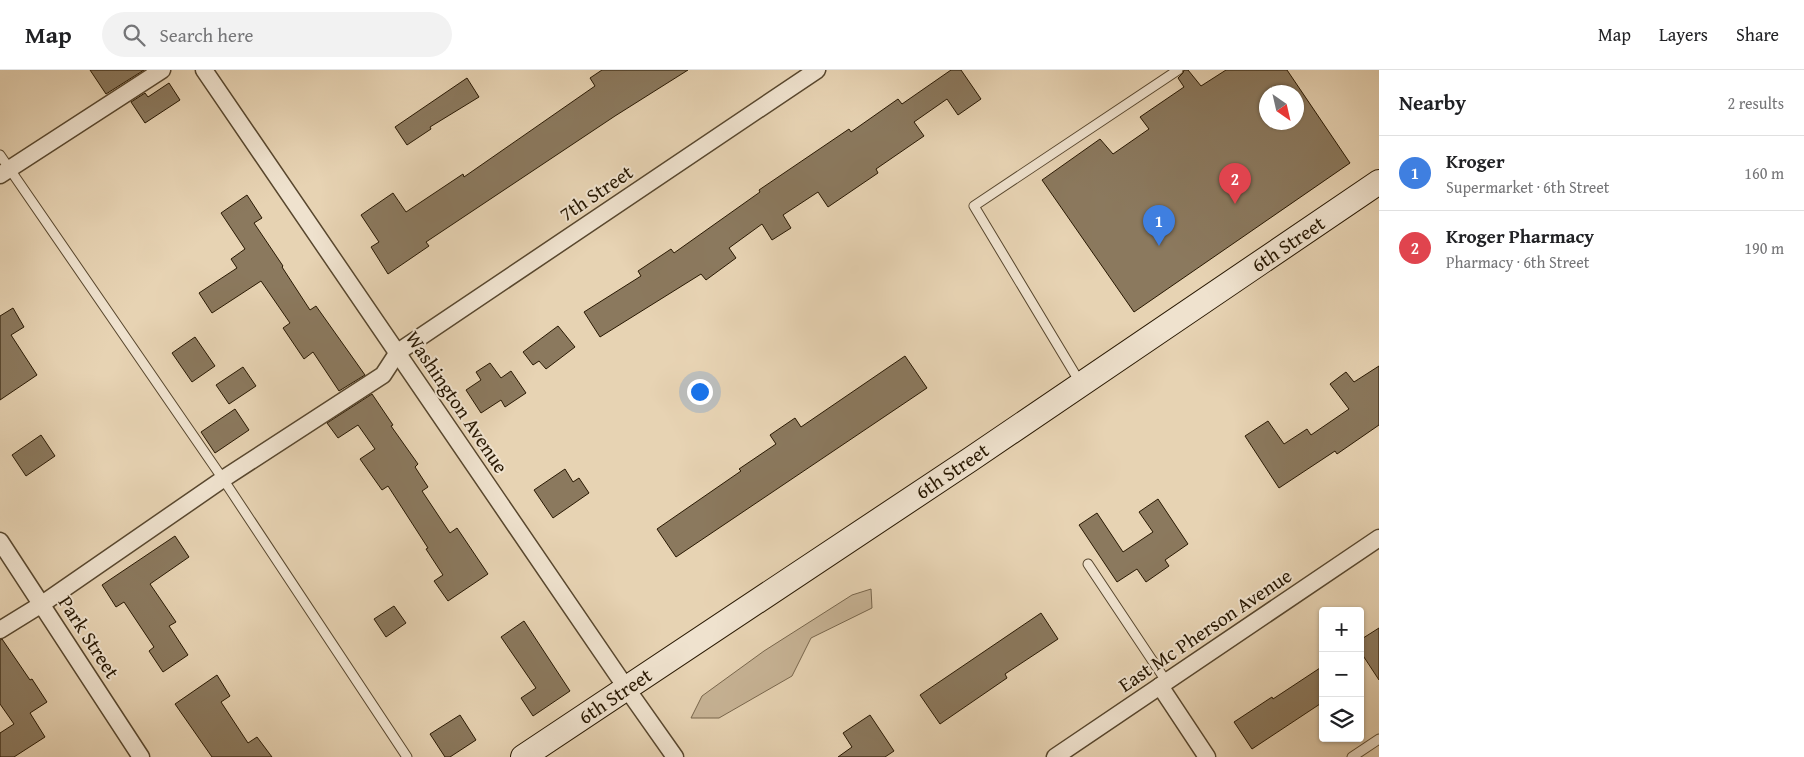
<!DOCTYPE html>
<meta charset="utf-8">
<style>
body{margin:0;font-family:"Gentium Book Plus",serif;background:#f2f2f2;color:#202124}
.controls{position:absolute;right:15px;bottom:15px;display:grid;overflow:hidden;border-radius:5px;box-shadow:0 1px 4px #0004}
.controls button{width:45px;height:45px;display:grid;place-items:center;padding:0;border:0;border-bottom:1px solid #e0e0e0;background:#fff;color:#202124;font:25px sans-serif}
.compass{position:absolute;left:1259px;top:15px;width:45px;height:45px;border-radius:50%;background:#fff;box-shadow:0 1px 4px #0004;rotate:146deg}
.you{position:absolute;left:699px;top:321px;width:18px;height:18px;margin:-12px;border:4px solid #fff;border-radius:50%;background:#1a73e8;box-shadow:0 0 0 8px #1a73e833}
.badge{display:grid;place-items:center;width:32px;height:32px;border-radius:50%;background:#8f2418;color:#fff;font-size:16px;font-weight:700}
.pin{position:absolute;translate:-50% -41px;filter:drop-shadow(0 1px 2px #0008)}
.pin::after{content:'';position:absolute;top:26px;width:18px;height:15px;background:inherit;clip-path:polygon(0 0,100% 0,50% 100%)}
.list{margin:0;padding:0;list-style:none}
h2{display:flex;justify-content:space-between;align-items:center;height:65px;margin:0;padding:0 20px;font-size:21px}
h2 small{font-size:16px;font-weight:400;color:#757577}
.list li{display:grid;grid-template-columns:32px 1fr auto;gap:15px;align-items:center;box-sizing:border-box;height:75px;padding:0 20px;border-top:1px solid #e0e0e0}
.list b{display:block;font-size:19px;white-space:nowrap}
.list p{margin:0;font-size:16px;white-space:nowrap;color:#757577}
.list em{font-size:16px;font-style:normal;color:#757577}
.icon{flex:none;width:28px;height:28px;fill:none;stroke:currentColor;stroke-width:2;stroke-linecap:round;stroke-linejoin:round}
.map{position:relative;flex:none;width:1379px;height:687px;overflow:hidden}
header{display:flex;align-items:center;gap:30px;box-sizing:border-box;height:70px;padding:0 25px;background:#fff;border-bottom:1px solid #e0e0e0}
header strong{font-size:24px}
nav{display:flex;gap:28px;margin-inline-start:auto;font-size:18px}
.search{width:350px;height:45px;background:#f2f2f2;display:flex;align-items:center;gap:12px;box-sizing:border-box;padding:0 18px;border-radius:28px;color:#757577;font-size:19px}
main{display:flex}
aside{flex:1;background:#fff}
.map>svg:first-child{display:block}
.green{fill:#c7b395;stroke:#78664c}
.building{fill:#8b795e;stroke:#281802;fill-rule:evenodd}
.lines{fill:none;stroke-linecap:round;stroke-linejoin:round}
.lane-casing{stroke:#58472e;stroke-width:11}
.street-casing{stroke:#58472e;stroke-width:19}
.secondary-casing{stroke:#281802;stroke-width:26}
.lane{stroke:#efe2ce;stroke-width:9}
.street{stroke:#efe2ce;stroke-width:16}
.secondary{stroke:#efe2ce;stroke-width:24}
.labels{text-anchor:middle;stroke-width:4;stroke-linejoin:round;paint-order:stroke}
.street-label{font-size:20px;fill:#281802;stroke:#efe2ce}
</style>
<header>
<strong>Map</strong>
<div class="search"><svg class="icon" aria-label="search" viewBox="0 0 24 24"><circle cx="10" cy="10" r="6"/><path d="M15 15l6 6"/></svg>Search here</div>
<nav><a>Map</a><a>Layers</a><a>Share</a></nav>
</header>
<main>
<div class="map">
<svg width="1379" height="687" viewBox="0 0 1379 687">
<rect width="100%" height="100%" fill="#e7d3b3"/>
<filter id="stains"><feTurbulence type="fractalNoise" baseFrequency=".004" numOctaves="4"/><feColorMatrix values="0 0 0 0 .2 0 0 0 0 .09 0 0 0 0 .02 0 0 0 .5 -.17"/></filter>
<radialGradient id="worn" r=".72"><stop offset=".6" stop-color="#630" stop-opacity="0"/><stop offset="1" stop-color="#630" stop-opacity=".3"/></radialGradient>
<!-- green -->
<path class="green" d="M 871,519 L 872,538 L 811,568 L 792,606 L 719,648 L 691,648 L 702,626 L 764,581 L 852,525 Z"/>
<!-- building -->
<g class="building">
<path d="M 90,0 L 144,0 L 106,24 Z"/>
<path d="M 602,0 L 688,0 L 615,46 L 426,172 L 429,176 L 388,204 L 371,177 L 379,172 L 361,145 L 393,123 L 406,142 L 463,104 L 464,107 L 595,16 L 590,8 Z"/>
<path d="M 951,0 L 961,0 L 981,29 L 958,45 L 947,29 L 914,52 L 924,66 L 876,99 L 878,103 L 828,137 L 818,122 L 783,145 L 791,158 L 772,170 L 762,154 L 729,178 L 736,188 L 706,210 L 701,204 L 600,267 L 584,242 L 641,206 L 638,201 L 671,179 L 674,183 L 760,122 L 759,120 L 849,59 L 851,62 L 898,29 L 902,34 Z"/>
<path d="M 1184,0 L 1188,0 L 1201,16 L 1226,0 L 1287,0 L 1350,93 L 1134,242 L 1042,110 L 1100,69 L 1113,84 L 1149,59 L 1140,47 L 1184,17 L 1178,8 L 1183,3 ZM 1266,22 L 1296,22 L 1296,52 L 1266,52 Z"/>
<path d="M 467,8 L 479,27 L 430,57 L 431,59 L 407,75 L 395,57 Z"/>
<path d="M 169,13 L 180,30 L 145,53 L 131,32 L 145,23 L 148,27 Z"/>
<path d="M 247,125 L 262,148 L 254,153 L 283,196 L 282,197 L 310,240 L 316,236 L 365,305 L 339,321 L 313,282 L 304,289 L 283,258 L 290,253 L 261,211 L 212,243 L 199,223 L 237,198 L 231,189 L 245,179 L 221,143 Z"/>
<path d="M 13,238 L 24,257 L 11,265 L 37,305 L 0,330 L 0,246 Z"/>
<path d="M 558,256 L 575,277 L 546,299 L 539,291 L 533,295 L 523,282 Z"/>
<path d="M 195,267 L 215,296 L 192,312 L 172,283 Z"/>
<path d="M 905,286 L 927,318 L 676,487 L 657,459 L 741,401 L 739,399 L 776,374 L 770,365 L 795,348 L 801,357 Z"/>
<path d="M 490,293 L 501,308 L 511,301 L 526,323 L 505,337 L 501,330 L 481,343 L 466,320 L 481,310 L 476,302 Z"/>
<path d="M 1379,296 L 1379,355 L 1337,384 L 1335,381 L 1279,418 L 1245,366 L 1268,351 L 1284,374 L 1307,359 L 1311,365 L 1349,339 L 1330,314 L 1346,302 L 1354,312 Z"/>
<path d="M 243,297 L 256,316 L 229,334 L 216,315 Z"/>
<path d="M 372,324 L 393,355 L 391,356 L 418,394 L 415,397 L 428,417 L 422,421 L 450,463 L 457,458 L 488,504 L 448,531 L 434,511 L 443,505 L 426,479 L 428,478 L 388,416 L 382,420 L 360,389 L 375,379 L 358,355 L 338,368 L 327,353 Z"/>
<path d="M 235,339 L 249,360 L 215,383 L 201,362 Z"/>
<path d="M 41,365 L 55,386 L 26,406 L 12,385 Z"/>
<path d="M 565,399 L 573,412 L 579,408 L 589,423 L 553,448 L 534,420 Z"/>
<path d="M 1158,429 L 1188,474 L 1165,490 L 1169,496 L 1146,512 L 1137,499 L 1117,512 L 1079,455 L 1097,443 L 1123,482 L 1153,462 L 1139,442 Z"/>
<path d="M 175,466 L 189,487 L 150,514 L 176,552 L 169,556 L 188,585 L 163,602 L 149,581 L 154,577 L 124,532 L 116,537 L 102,515 Z"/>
<path d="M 394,536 L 406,553 L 386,567 L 374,549 Z"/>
<path d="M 1041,543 L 1058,569 L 1005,604 L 1007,608 L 940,654 L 920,625 Z"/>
<path d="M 524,551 L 570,621 L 533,646 L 521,628 L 536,618 L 501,567 Z"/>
<path d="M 1379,558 L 1379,610 L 1360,581 L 1360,570 Z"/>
<path d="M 2,569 L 30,610 L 32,609 L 47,632 L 30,643 L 45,667 L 14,687 L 0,687 L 0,663 L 14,654 L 0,634 L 0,570 Z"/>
<path d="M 1323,596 L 1323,632 L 1252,679 L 1234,652 L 1272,627 L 1273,629 Z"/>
<path d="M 217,605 L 230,626 L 221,632 L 248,673 L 257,667 L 272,687 L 212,687 L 175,634 Z"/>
<path d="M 460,645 L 476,670 L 450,687 L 445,687 L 430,664 Z"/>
<path d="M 870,645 L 894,681 L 885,687 L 838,687 L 852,677 L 843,663 Z"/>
</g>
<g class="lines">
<defs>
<g id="lane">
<path d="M 0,85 L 223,409 L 407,687"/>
<path d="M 1081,314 L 974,136 L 1178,0"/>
<path d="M 1088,494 L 1166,611"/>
<path d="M 1352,687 L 1379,669"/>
</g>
<g id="street">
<path d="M 204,0 L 627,619 L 675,687"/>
<path d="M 0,105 L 162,0"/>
<path d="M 0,471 L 141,687"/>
<path d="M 0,560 L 42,534 L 223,409 L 383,305 L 398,282 L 817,0"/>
<path d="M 1160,616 L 1207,687"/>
<path d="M 1055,687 L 1379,468"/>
</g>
<path id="secondary" d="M 523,687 L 971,389 L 1379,112"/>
</defs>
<!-- lane casing -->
<use href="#lane" class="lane-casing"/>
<!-- street casing -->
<use href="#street" class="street-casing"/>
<!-- secondary casing -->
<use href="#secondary" class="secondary-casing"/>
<!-- lane -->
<use href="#lane" class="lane"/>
<!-- street -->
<use href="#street" class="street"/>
<!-- secondary -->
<use href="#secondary" class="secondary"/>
</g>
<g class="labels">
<!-- street labels -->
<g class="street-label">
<text transform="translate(596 123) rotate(-34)" y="7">7th Street</text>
<text transform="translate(1288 174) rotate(-34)" y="7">6th Street</text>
<text transform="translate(457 332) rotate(56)" y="7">Washington Avenue</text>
<text transform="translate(952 401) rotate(-34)" y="7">6th Street</text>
<text transform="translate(1205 560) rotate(-34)" y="7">East Mc Pherson Avenue</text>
<text transform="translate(89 567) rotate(57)" y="7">Park Street</text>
<text transform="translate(615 626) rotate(-34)" y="7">6th Street</text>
</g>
</g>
<rect width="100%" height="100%" filter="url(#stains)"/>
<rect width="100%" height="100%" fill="url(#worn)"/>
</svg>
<div class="controls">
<button>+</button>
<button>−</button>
<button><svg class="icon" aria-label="layers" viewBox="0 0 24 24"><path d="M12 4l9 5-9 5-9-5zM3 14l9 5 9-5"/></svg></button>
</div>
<svg class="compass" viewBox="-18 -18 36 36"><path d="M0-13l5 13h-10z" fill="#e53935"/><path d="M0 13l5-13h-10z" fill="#757577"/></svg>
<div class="you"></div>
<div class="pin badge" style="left:1159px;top:176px;background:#3f7fe0">1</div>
<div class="pin badge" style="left:1235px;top:134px;background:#e0444e">2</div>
</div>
<aside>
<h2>Nearby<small>2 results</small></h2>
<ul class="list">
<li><span class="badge" style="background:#3f7fe0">1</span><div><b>Kroger</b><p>Supermarket · 6th Street</p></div><em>160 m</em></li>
<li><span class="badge" style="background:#e0444e">2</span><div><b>Kroger Pharmacy</b><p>Pharmacy · 6th Street</p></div><em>190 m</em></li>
</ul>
</aside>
</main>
